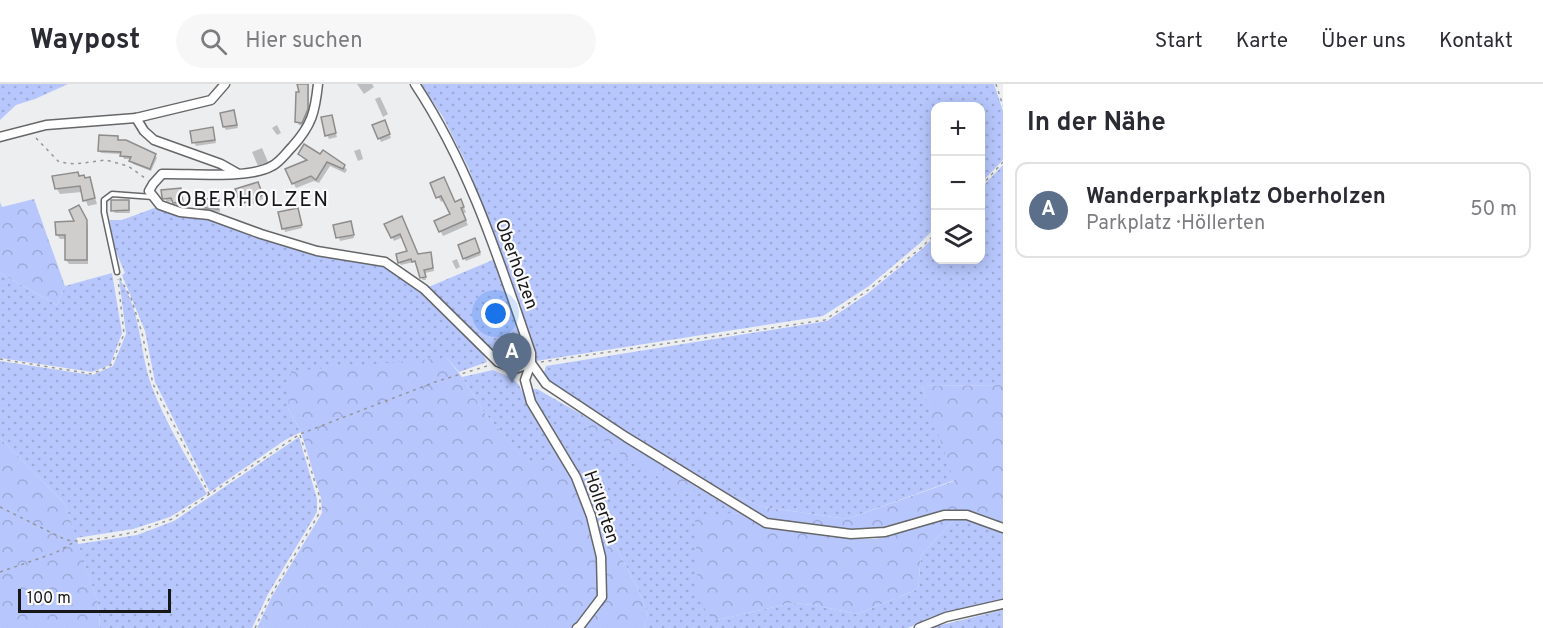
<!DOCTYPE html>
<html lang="de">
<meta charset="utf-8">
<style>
body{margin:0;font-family:Overpass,sans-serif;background:#f7f7f7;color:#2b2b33}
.controls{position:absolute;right:18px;top:18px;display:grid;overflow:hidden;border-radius:12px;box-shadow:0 3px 15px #0003}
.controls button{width:54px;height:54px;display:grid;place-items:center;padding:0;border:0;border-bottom:2px solid #e1e1e2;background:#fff;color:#2b2b33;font:30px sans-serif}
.scale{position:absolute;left:18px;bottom:15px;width:153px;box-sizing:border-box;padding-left:6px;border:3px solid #171718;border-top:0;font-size:16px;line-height:21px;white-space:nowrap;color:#171718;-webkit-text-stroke:4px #fbfbfe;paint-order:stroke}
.you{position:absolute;left:496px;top:230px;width:21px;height:21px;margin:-15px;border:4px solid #fff;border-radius:50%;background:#1a73e8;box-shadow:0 0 0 9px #1a73e833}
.badge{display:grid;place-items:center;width:39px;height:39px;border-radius:50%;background:#db2777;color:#fff;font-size:20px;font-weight:700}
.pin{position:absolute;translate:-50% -50px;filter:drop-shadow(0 2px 3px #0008)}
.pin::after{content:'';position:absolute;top:32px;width:21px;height:18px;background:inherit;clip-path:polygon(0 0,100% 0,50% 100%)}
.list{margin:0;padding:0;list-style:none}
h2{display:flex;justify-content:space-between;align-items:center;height:78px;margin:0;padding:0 24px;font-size:26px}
h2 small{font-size:20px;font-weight:400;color:#7c7c81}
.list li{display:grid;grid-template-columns:39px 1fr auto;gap:18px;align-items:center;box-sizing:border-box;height:96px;margin:0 12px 12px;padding:0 12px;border:2px solid #e1e1e2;border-radius:12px}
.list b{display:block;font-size:22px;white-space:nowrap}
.list p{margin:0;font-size:20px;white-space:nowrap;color:#7c7c81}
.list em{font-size:20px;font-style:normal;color:#7c7c81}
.icon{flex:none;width:33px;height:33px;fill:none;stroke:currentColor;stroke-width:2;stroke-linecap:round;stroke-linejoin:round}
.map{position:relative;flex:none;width:1003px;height:544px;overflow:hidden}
header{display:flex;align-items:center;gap:36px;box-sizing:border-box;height:84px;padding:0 30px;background:#fff;border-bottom:2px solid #e1e1e2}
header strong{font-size:28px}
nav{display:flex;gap:33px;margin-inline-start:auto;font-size:21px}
.search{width:420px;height:54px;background:#f7f7f7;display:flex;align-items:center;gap:15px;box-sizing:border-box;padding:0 21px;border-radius:33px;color:#7c7c81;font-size:22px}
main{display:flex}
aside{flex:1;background:#fff}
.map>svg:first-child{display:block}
.grass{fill:url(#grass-dots)}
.forest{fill:url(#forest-crowns)}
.shadow{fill:#0003}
.building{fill:#d0cecc;stroke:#8f8d8b;stroke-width:1.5}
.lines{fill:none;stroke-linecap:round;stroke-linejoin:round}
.lane-casing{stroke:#666769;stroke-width:7}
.street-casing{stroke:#666769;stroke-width:11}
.path{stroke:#959698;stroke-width:1.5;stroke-dasharray:3 4.5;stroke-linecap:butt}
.lane{stroke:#fff;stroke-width:4}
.street{stroke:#fff;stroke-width:8}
.labels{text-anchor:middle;stroke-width:4.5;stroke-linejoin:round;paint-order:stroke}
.street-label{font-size:18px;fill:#171718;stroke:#fbfbfe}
.quarter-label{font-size:21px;letter-spacing:1.5px;fill:#171718;stroke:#fbfbfe}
</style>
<header>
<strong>Waypost</strong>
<div class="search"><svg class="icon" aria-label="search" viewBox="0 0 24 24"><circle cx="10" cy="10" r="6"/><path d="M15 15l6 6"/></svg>Hier suchen</div>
<nav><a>Start</a><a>Karte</a><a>Über uns</a><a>Kontakt</a></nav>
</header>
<main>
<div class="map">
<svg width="1003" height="544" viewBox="0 0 1003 544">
<defs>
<pattern id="grass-dots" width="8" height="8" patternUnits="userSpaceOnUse" patternTransform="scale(1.5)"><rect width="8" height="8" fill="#b7c7fd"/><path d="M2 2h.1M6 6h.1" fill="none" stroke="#9daad8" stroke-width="1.8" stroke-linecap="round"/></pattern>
<pattern id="forest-crowns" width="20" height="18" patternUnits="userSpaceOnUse" patternTransform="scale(1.5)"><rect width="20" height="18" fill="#b7c7fd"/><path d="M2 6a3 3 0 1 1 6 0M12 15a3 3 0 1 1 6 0" fill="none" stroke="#9daad8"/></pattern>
</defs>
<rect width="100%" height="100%" fill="#edeef0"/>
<!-- grass -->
<g class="grass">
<path d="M 0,0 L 68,0 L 35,15 L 16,21 L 0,36 Z"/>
<path d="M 421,0 L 994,0 L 1003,27 L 1003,76 L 981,99 L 981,22 L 936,22 L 935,144 L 919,160 L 869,202 L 823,232 L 536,277 L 469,85 L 443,33 Z"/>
<path d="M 1003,81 L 1003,301 L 922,302 L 955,396 L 847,435 L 764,423 L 723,408 L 549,299 L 543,292 L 546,282 L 827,237 L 867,210 L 923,164 L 935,152 L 936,176 L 981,176 L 981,104 Z"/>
<path d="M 157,123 L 377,179 C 392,186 408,196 421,207 C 434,218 484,264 487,278 L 459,288 L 447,274 L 288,324 L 301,348 L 285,356 L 210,408 L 155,298 L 145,247 L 122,191 L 125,189 L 113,161 L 110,136 L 122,136 Z"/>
<path d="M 495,175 L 523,259 L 496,272 L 426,204 Z"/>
<path d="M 0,189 L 57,221 L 65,202 L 112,189 L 122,249 L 110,281 L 92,288 L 0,274 Z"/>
<path d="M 119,194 C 142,227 139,268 152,303 C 166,340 188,375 207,410 L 170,433 L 133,445 L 76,454 L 65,420 L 0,354 L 0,277 L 92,291 L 113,282 L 126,250 Z"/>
<path d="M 493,286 L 512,294 L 519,301 L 528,320 L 560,369 L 530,383 L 484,328 L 462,293 Z"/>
<path d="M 533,305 L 537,305 L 581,330 L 578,335 L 688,409 L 697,403 L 742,430 L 731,429 L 717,536 L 792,519 L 814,521 L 858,530 L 918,505 L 921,471 L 955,435 L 968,435 L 1003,448 L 1003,516 L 931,533 L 908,544 L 644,544 L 648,532 L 639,507 L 615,461 L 604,470 C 596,431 582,392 561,358 C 553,345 529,320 533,305 Z"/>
<path d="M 299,353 L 317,415 L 317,428 L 268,510 L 252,544 L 100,544 L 98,519 L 78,460 L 137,451 L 174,437 Z"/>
<path d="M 1003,526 L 1003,544 L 929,544 Z"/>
</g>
<!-- forest -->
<g class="forest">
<path d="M 34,115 L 65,202 L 57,221 L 0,189 L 0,118 L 2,123 Z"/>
<path d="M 447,274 L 462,293 L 484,328 L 530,382 L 560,369 L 575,393 L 600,472 L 600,513 L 574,544 L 257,544 L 272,512 L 322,429 L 321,414 L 301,348 L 288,324 L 291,287 Z"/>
<path d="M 1003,301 L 1003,441 L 970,428 L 884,446 L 850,446 L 765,435 L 723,408 L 764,423 L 847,435 L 954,397 L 922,302 Z"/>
<path d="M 581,330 L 697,403 L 688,410 L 625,374 L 578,335 Z"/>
<path d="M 0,354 L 65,420 L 98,519 L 100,544 L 0,544 Z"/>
<path d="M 731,429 L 742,430 L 765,442 L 851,455 L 874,455 L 890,452 L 946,435 L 955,435 L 921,471 L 918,505 L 858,530 L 814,521 L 792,519 L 717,536 L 704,524 L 698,511 L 695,435 Z"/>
<path d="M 610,459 L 615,461 L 639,507 L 648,532 L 644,544 L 583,544 L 604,513 L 604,470 Z"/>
</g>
<!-- shadow -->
<g class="shadow">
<path d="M 298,0 L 309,0 L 309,29 L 304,42 L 299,41 L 297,38 L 301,10 Z"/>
<path d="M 357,0 L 372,0 L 374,3 L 364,10 Z"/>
<path d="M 380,13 L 388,30 L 383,33 L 375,15 Z"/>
<path d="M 233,28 L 238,44 L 226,46 L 224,43 Z"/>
<path d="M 331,33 L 337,53 L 329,55 L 327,51 Z"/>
<path d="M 277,41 L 281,49 L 277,51 L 272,44 Z"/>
<path d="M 386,41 L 391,54 L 381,58 L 374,42 Z"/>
<path d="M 212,44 L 216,59 L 196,62 L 194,58 Z"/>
<path d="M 117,53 L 119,56 L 155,71 L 157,74 L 151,87 L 133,80 L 132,75 L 124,75 L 122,70 L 101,69 L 99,66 Z"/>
<path d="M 262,64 L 268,78 L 258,82 L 252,68 Z"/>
<path d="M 360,65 L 363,75 L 358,77 L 354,67 Z"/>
<path d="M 299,70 L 344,82 L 347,86 L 345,89 L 330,82 L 319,99 L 314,97 L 296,104 L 287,86 L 307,78 Z"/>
<path d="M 79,94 L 89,95 L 97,120 L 88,122 L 82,108 L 60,110 L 57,105 Z"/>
<path d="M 432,100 L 455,119 L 463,122 L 466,128 L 463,130 L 468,141 L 443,152 L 436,138 L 452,131 L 445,116 L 441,118 Z"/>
<path d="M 260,103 L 263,115 L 248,122 L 245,118 L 242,119 L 237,106 Z"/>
<path d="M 180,106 L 184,121 L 176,122 L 174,117 L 167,118 L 165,114 Z"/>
<path d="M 128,117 L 130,129 L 115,129 L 113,126 Z"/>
<path d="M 218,117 L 220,121 L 220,128 L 200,126 L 198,123 Z"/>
<path d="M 79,123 L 88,142 L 88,180 L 69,180 L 66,176 L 66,155 L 60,155 L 57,151 L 77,139 Z"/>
<path d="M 280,129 L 299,129 L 302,144 L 285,148 Z"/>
<path d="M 401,134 L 418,172 L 430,170 L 432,173 L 434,187 L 425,189 L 426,196 L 423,196 L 421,193 L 417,180 L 414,178 L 401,181 L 399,178 L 409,168 L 403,153 L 394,157 L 386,141 Z"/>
<path d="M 335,142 L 352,142 L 354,154 L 340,157 Z"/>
<path d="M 476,159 L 481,171 L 466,177 L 464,174 Z"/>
<path d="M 457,175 L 460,183 L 456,185 L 452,177 Z"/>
</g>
<!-- building -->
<g class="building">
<path d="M 297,0 L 308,0 L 308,25 L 302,39 L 295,38 L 296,8 L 299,8 Z"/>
<path d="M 234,26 L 237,41 L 223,43 L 220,29 Z"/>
<path d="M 332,31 L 336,49 L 325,52 L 321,33 Z"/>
<path d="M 385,36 L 390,50 L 378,55 L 372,41 Z"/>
<path d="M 213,43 L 215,56 L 192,59 L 190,47 Z"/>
<path d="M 99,51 L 118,52 L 118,56 L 126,56 L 156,70 L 150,85 L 129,77 L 131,73 L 120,72 L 121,68 L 98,67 Z"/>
<path d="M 304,60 L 320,70 L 323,66 L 345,81 L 343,85 L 327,78 L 316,96 L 311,92 L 292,100 L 285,85 L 307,76 L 298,70 Z"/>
<path d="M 78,88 L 79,92 L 84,91 L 85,94 L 90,93 L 95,114 L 83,117 L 80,102 L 55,105 L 52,92 Z"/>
<path d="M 444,93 L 455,118 L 461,115 L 464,123 L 461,124 L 466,136 L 439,148 L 434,137 L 450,130 L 441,112 L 436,114 L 430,99 Z"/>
<path d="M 258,98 L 263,111 L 244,119 L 243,115 L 239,116 L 235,105 Z"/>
<path d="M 181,104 L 183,118 L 173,119 L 171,114 L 163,115 L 162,113 L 161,106 Z"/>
<path d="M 197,114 L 219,116 L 218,125 L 196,123 Z"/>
<path d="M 111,116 L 129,116 L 129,126 L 111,127 Z"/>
<path d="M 79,121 L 87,136 L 87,176 L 65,176 L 65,151 L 56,151 L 55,138 L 74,137 L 69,126 Z"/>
<path d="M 298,124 L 302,141 L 282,145 L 278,128 Z"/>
<path d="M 402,132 L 418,170 L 431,168 L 433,184 L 424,186 L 426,193 L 420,194 L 415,177 L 412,178 L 411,175 L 398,179 L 396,170 L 407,167 L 400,150 L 391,154 L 384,140 Z"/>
<path d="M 351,137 L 354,151 L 336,154 L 333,141 Z"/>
<path d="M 475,154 L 480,168 L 463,175 L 458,161 Z"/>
</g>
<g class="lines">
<defs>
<path id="lane" d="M 117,188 L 104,128 L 104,116 L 112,110 L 153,113"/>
<g id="street">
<path d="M 318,0 C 315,28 312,41 292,63 C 286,69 280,78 272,82 C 247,96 191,89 162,90 L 153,100 L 149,107 L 160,121 L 180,128 L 209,131 L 261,150 L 317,167 L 385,178 L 424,205 L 498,278 L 515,285 L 531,279"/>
<path d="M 415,0 C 470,83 499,176 531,269 L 531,279 L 525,296 L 531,318 L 576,393 L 591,432 L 601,473 L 602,513 L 580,542 L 577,544"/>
<path d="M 136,34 L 144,47 L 154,56 L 221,80 L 237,89"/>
<path d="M 0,53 L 46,41 L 136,34 L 211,16 L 225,0"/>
<path d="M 531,279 L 546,300 L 626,353 L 766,439 L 851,450 L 885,448 L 944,431 L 967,431 L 1003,444"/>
<path d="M 919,544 L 946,533 L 1003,520"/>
</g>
</defs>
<!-- lane casing -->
<use href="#lane" class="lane-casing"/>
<!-- street casing -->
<use href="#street" class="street-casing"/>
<!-- path -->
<g class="path">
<path d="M 996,0 L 1003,22"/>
<path d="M 36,54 L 59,78 L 75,80 L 106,76 L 128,82 L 145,94"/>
<path d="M 981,102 L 1003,78"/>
<path d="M 120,194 L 131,214 L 142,249 L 153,300 L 209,410"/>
<path d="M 0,275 L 92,290 L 111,281 L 124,250 L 118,195"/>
<path d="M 541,278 L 825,236 L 871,204 L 922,163 L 936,149"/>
<path d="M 0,423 L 66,456 L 76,457 L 105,454 L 135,448 L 172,435 L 300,350 L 435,298 L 487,282"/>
<path d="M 0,488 L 55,469 L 74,458"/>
<path d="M 255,544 L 271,511 L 320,428 L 320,414 L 300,351"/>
</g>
<!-- lane -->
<use href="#lane" class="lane"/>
<!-- street -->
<use href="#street" class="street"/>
</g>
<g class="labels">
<!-- street labels -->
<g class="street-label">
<text transform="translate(517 180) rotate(70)" y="6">Oberholzen</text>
<text transform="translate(602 423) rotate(71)" y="6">Höllerten</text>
</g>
<!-- quarter labels -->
<g class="quarter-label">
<text x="253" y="122">OBERHOLZEN</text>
</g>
</g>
</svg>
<div class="controls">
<button>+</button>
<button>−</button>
<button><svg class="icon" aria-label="layers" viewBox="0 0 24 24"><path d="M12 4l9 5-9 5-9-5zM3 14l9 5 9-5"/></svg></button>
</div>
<div class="scale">100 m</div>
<div class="you"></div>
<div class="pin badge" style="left:512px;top:299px;background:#5c6f8a">A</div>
</div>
<aside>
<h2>In der Nähe<small></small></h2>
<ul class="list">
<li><span class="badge" style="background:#5c6f8a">A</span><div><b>Wanderparkplatz Oberholzen</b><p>Parkplatz · Höllerten</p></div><em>50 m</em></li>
</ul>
</aside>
</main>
